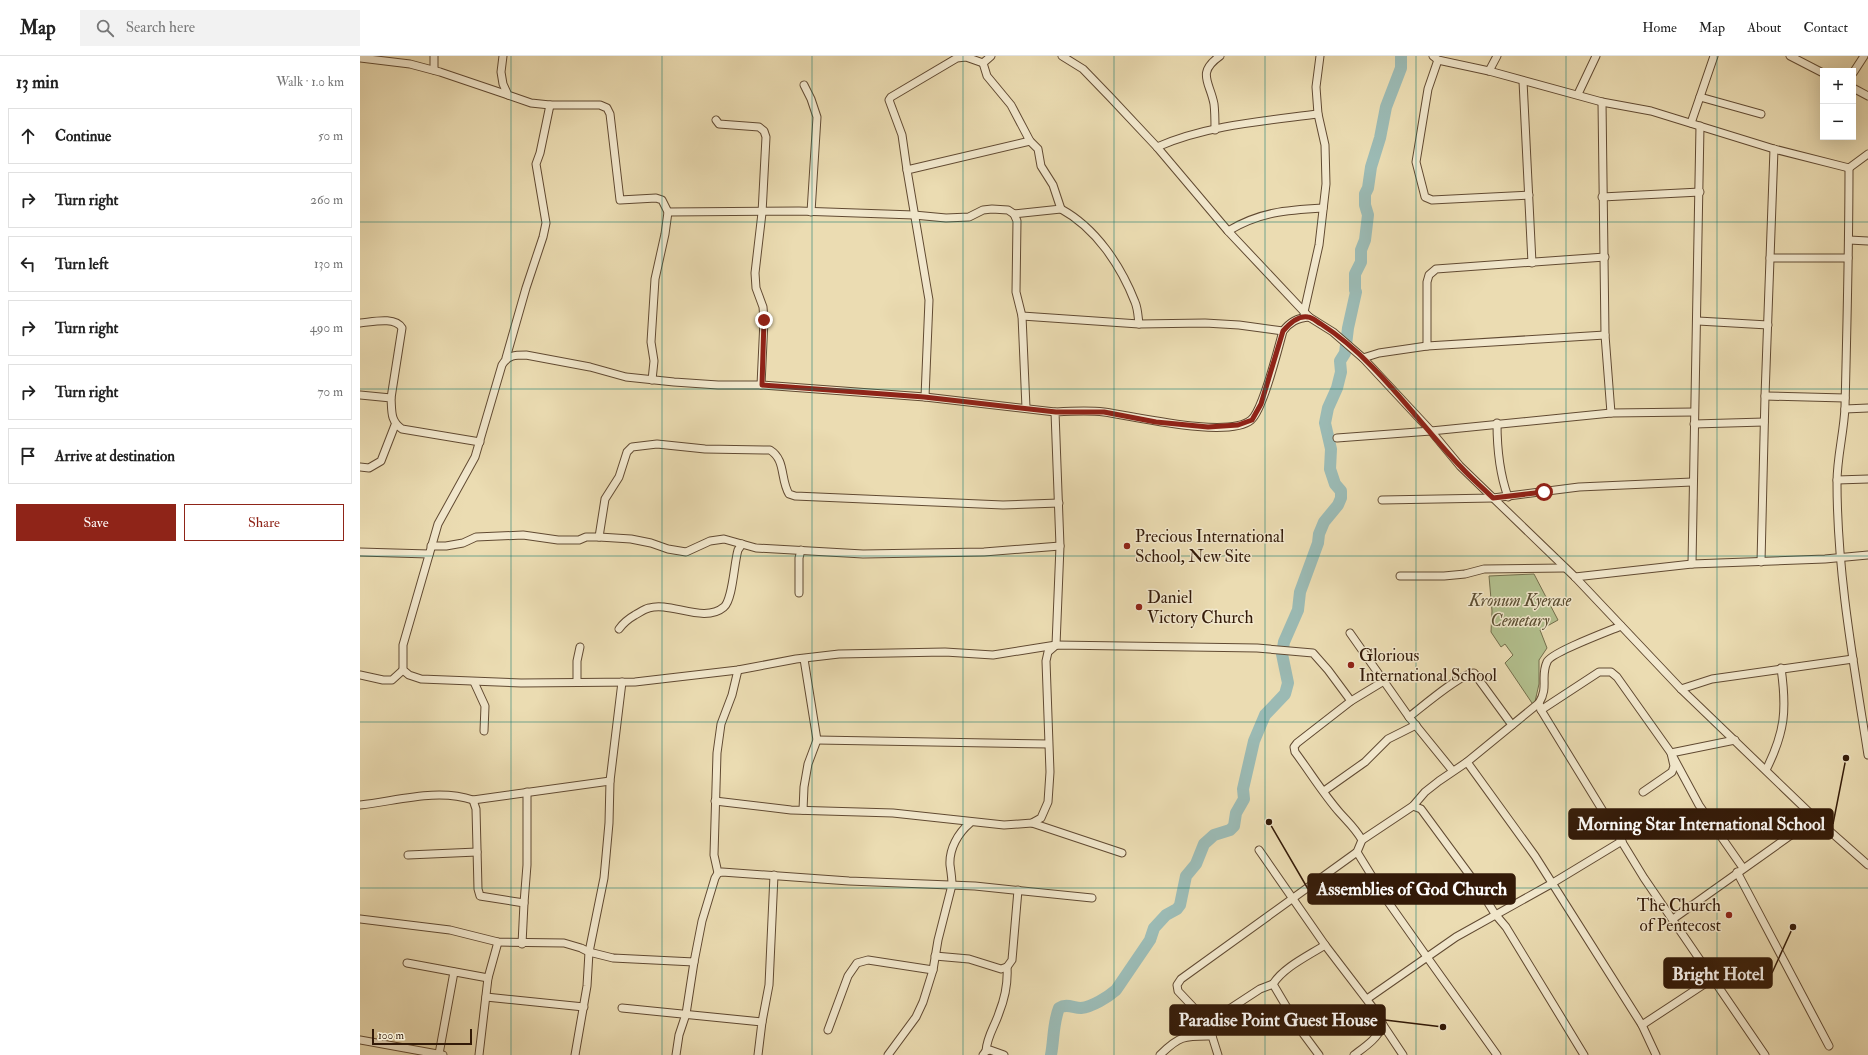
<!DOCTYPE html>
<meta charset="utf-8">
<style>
body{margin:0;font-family:"IM FELL Double Pica",serif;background:#f2f2f2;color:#222}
.controls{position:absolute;right:12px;top:12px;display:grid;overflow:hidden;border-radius:0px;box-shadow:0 4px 16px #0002}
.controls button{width:36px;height:36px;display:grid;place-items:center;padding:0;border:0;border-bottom:1px solid #e0e0e0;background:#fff;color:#222;font:20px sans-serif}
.scale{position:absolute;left:12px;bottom:10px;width:100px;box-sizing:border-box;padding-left:4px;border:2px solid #331a08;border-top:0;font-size:11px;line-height:14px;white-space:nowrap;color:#331a08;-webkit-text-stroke:3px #f2e8cd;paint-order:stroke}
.stop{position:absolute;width:12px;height:12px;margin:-9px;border:3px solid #8f2418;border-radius:50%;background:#fff}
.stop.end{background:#8f2418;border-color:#fff;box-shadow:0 1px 4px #0008}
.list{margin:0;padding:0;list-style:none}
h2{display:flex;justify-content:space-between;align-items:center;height:52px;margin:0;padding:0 16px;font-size:17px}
h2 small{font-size:13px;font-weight:400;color:#767676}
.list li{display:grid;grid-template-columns:26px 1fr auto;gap:12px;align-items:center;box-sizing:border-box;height:56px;margin:0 8px 8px;padding:0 8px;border:1px solid #e0e0e0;border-radius:0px}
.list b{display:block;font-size:15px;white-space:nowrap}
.list em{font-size:13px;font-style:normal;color:#767676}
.actions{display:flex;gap:8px;padding:12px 16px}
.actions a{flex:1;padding:9px 0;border:1px solid #8f2418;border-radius:0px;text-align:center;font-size:14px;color:#8f2418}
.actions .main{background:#8f2418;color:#fff}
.icon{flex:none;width:22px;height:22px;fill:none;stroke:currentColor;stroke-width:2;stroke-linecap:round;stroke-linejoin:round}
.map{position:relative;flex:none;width:1508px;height:999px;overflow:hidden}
header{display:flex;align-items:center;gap:24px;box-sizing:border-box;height:56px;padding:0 20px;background:#fff;border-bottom:1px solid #e0e0e0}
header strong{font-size:19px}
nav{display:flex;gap:22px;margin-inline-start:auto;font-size:14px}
.search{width:280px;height:36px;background:#f2f2f2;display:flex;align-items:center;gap:10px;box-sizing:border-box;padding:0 14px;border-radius:0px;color:#767676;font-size:15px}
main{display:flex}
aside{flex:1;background:#fff}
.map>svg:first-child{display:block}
.green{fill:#b3c18f;stroke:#736e4c}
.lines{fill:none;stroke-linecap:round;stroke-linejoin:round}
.river{stroke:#9bbab4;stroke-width:12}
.street-casing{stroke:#614a32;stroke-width:9}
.street{stroke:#f2e8cd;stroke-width:7}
.route{stroke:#8f2418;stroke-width:5}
.grid{fill:none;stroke:#0f766e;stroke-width:1;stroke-opacity:0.55}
.poi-dot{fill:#8f2418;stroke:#f2e8cd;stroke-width:1.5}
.labels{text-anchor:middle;stroke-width:3;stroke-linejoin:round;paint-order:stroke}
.poi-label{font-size:17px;fill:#331a08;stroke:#f2e8cd;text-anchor:start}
.park-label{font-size:17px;font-style:italic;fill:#594c30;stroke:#f2e8cd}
.leader{fill:none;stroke:#331a08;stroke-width:1.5}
.callout-dot{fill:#331a08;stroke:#f2e8cd;stroke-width:1.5}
.callout{fill:#331a08;stroke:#331a08;stroke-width:1.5}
.callout-label{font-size:18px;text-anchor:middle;font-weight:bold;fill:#fff}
</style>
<header>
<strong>Map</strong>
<div class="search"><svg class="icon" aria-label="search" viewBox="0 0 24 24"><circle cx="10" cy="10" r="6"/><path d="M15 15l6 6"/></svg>Search here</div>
<nav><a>Home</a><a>Map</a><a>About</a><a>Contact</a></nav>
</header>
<main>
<aside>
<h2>13 min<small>Walk · 1.0 km</small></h2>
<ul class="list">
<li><svg class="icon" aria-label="ahead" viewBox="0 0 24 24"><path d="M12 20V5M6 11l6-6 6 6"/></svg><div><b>Continue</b></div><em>50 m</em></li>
<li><svg class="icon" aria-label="right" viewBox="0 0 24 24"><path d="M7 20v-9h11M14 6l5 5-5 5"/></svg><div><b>Turn right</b></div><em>260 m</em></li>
<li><svg class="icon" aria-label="left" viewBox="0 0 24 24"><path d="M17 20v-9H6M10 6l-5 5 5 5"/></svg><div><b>Turn left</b></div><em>130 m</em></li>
<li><svg class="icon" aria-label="right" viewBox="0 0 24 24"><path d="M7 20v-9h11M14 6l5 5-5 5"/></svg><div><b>Turn right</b></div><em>490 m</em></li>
<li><svg class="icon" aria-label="right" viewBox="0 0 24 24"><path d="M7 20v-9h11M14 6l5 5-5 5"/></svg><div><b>Turn right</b></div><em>70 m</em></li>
<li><svg class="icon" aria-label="arrive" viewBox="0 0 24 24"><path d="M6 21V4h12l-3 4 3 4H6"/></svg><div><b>Arrive at destination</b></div></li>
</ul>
<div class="actions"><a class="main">Save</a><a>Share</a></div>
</aside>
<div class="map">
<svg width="1508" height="999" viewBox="0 0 1508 999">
<rect width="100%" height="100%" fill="#ebdcb2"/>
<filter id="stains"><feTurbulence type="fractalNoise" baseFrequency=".005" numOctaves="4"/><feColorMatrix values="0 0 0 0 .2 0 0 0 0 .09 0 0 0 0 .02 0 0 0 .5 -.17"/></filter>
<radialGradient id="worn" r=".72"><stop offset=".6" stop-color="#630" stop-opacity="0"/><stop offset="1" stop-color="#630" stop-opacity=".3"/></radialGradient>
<!-- green -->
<path class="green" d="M 1174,518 L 1198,564 L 1180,574 L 1187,592 L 1179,604 L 1179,628 L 1174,650 L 1145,607 L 1153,599 L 1145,588 L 1141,591 L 1131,576 L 1132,555 L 1129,520 Z"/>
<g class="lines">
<!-- river -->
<path class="river" d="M 691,999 C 694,983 693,967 699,952 C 707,947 713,952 721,952 C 732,951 748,941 756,934 L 790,884 L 794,872 L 806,859 L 817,853 L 820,849 L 826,820 L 836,808 L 844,788 L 854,779 L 870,774 L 874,770 L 876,757 L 884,743 L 883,733 L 894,685 L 905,659 L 925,638 L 928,627 L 922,598 L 924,586 L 938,554 L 940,536 L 958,487 L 959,478 L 964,466 L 978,449 L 981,442 L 981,435 L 975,428 L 970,413 L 971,393 L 965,367 L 968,352 L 977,332 L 981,316 L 980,305 L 985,297 L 988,272 L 996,236 L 995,234 L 995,218 L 1001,206 L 1001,194 L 1005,184 L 1008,159 L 1005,149 L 1005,138 L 1008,132 L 1011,111 L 1020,82 L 1026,51 L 1041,12 L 1041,0"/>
<defs>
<g id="street">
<path d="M 74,0 L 74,14"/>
<path d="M 143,0 L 141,16 L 143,28 L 148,39 L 171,47 L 190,49 L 240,49 L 247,52 L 250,58 L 260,144 L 296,142 L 302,144 L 308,156 L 305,178 L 295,223 L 291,286 L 294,305 L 292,324"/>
<path d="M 702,0 L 723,13 L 751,42 L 797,91 L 868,175 L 949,261 L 973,276 L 1003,302 L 1071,375 L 1100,410 L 1215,521 L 1321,633 L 1455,762 L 1508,809"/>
<path d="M 1073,0 L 1078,4 L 1129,15 L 1242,46 L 1291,55 L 1414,93 L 1489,112 L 1508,98"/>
<path d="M 1430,0 L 1463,17"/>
<path d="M 0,2 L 50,8 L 80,16 L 148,39"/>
<path d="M 1078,4 L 1068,33 L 1056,106 L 1065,141 L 1072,144 L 1169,139"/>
<path d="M 1129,15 L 1137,0"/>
<path d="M 1493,17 L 1504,0"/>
<path d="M 1163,25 L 1172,207"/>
<path d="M 444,29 L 451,43 L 457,61 L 451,156"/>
<path d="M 1493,32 L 1508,40"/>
<path d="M 1218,38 L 1236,0"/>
<path d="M 1340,41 L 1401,58"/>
<path d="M 1242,46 L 1245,279 L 1251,357"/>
<path d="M 356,64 L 359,68 L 399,71 L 404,75 L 406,81 L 402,157 L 395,217 L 396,232 L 403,251 L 404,264 L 401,329"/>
<path d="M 1331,67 L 1354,0"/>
<path d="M 855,74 C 855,65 855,56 854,48 C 850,26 836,17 860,0"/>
<path d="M 797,91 C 847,69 904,65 958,58"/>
<path d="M 1489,112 C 1489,192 1487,271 1485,351 C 1484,376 1477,401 1477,426 C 1477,518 1494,609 1508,699"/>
<path d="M 547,114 L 542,79 L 529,44 L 531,41 L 597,2 L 606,1 L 623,7"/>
<path d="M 1242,141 L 1340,136"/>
<path d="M 701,153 C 736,172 761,210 775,246 C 778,253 778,261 779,268"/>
<path d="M 308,156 L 439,155 L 554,159 L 586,162 L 609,161 L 623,154 L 632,153 L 648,154 L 654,158 L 701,153 L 693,129 L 681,110 L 678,93 L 670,85 L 651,49 L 627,20 L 623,7 L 631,0"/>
<path d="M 654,158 L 657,165 L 656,236 L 662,260 L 666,352"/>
<path d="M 868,175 C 900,156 926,154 963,152"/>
<path d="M 1489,184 L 1508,185"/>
<path d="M 1410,202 L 1488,202"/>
<path d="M 944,256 L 959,189 L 966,128 L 965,89 L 958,58 L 956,31 L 960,0"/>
<path d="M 662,260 L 779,268 L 845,267 L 879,269 L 923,275"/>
<path d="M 1338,265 L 1408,269"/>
<path d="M 0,267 C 12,266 35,260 42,272 L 31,342"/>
<path d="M 1067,290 L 1067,226 L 1069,219 L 1076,213 L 1245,201"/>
<path d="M 146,302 L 166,232 L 183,181 L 186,167 L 176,108 L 180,97 L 190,49"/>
<path d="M 1003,302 L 1019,297 L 1067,290 L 1245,279"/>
<path d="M 0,339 L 31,342 C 32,355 30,365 42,373 L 120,386"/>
<path d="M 1405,340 L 1485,342"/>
<path d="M 565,341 L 569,244 L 547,114 L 670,85"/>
<path d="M 1485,353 L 1508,352"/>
<path d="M 695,356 L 565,341 L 401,329 L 358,329 L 314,326 L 266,321 L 230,311 L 166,299 C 155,299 148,299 142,309 L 115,401 L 78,468 L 43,589 L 43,614 L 49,619 L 61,623 L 161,627 L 275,626 L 378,614 L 436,603 L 479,598 L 585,596 L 633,599 L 696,589 L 897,592 L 953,597 L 968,614 L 991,645"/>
<path d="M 1137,367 C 1137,393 1139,416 1148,441"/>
<path d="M 1334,368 L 1404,366"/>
<path d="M 977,382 L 1071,375 L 1251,357 L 1334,356"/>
<path d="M 0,411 L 9,412 L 21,405 L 35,369"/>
<path d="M 1477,424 L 1508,423"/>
<path d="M 1022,444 L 1133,442 L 1219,431 L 1332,426"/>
<path d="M 239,481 L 245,443 L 259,421 L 267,396 L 272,391 L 297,388 L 345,393 L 410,394 C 426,404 420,423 429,438 L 435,440 L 643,449 L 699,447"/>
<path d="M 71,490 L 86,490 L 103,487 L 116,481 L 163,479 L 198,484 L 219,484 L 226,481 L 239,481 L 271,483 L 291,487 L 308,493 L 326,496 L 350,485 L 364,483 L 396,492 L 503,498 L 624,496 L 700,490"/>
<path d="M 0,496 L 69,498"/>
<path d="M 1401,506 L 1405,340 L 1414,93"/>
<path d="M 1332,508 L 1340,70"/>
<path d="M 1040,520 L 1084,520 L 1105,518 L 1124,513 L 1204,512"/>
<path d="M 1215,521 L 1332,508 L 1465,503 L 1508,499"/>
<path d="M 439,537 L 439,502 L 441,494"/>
<path d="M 259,573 C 264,566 268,563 275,559 C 279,557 284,553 289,552 C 310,545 344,568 364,551 C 373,543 374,507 378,494 L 382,488"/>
<path d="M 990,577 L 1049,661 L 1092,714"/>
<path d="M 0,619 L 23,624 L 32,624 L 43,614"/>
<path d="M 114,626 L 125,650 L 124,675"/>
<path d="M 217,626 L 217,605 L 220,591"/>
<path d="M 1321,633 L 1352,623 L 1493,603"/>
<path d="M 1179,647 L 1181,654 L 1284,822 L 1405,999"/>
<path d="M 1181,654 L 1239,616 L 1251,616 L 1257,621 L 1311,697 L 1339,749 L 1383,812"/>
<path d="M 1049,661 C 1062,651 1100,618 1114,617 L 1152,669"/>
<path d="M 457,684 L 688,688"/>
<path d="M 1107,706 L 1175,800 L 1282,969 L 1296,999"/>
<path d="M 1406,714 C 1425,676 1427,654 1421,612"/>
<path d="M 964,735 L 1005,706 L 1028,683 L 1056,669"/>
<path d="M 1283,736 L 1312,716 L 1314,710 L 1311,697 L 1375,684"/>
<path d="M 113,744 L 116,753 L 118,833 L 120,840 L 164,847 L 162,888"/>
<path d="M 355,745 L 431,754 L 533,757 L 644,769 L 672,767 L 681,762 L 688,746 L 690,716 L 686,605 L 688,596 L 696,589 L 700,490 L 695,356 C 712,355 728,354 744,356 C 774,360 868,383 891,364 C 903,354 918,293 923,275 C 930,266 937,262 949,261"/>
<path d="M 0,749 C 37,745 77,732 113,744 L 250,725"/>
<path d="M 1053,750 L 1061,753 L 1117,829 L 1135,858 L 1146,871 L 1224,999"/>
<path d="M 443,754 L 444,731 L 448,708 L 457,684 L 444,603"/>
<path d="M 672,767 L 762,797"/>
<path d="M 1002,784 C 995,772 989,767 980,757 C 964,739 950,716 935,696 L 934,691 L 937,687 L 991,645 L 1024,625"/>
<path d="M 899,794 L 965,889 L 1020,961 L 1023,969 L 1043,999"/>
<path d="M 997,796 L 1026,843 L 1067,901 L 1137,999"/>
<path d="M 48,799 L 117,796"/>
<path d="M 1377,816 L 1469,990"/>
<path d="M 358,817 L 354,799 L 357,697 L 361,668 L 372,639 L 378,614"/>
<path d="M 164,847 L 167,809 L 167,736"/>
<path d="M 0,863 L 90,874 L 138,886 L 204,887 L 221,892 L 229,896 L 253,902 L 334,906 L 342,865 L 355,822 L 358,817 L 362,816 L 489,825 L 615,830 L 732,842"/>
<path d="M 1313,863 L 1455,762"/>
<path d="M 575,900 L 609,903 L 641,913 L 647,911 L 652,904 L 658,834"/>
<path d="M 47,907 L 128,922"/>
<path d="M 126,941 L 224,951"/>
<path d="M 1007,943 L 1096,881 L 1191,828 L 1262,785"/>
<path d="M 262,952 L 402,966 L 398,999"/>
<path d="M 402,966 L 409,929 L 414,819"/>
<path d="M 845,969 L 900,933 L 913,928"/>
<path d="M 1282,969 L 1352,923"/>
<path d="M 468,974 L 488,920 L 497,907 L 508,904 L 573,914"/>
<path d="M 852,980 L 834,952 L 818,935 L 817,929 L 821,923 L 997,796 L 1002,784 L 1053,750 L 1065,736 L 1079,725 L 1107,706 L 1179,647 C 1189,631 1180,621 1187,606 C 1190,597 1249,575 1261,570"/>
<path d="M 0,984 L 83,999"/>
<path d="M 626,995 C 627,980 635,970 639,957 C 645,942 648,926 647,911"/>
<path d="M 79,998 L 94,916"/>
<path d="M 119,999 L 128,922 L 138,886"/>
<path d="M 215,999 L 227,930 L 229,896 L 244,822 L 249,767 L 250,725 L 262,626"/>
<path d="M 316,999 L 319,979 L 326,958 L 334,906"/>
<path d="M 528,999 L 556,961 L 563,946 L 573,914 L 578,884 L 592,829 C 592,822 591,816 590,809 C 589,793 598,777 610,767"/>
<path d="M 623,999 L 626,995 L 630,994 L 644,999"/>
<path d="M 800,999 C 820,979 825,980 852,980 L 858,999"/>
<path d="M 959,999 L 939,972 L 913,928 C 924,911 948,900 965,889"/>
<path d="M 994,999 C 1006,990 1017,983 1023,969"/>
</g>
</defs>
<!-- street casing -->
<use href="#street" class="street-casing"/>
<!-- street -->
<use href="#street" class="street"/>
</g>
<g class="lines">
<!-- route -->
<path class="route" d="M 404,264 L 402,329 L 564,341 L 696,356 L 744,356 L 796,366 L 848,371 L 878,369 L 892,364 L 901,348 L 923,275 C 929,268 938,259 948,261 C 952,261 957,266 961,268 C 1017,304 1055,363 1101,411 C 1111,422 1123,432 1133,442 L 1184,436"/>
</g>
<!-- grid -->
<path class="grid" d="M 151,0 L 151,999M 302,0 L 302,999M 452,0 L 452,999M 603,0 L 603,999M 754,0 L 754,999M 905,0 L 905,999M 1056,0 L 1056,999M 1206,0 L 1206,999M 1357,0 L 1357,999M 0,166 L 1508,166M 0,333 L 1508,333M 0,500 L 1508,500M 0,666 L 1508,666M 0,832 L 1508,832"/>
<!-- markers -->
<g class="poi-dot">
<circle cx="767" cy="490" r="4"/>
<circle cx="779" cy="551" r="4"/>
<circle cx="991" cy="609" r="4"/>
<circle cx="1369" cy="859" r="4"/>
</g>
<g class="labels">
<!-- poi labels -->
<g class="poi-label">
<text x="775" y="486">Precious International<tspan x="775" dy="20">School, New Site</tspan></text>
<text x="787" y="547">Daniel<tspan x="787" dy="20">Victory Church</tspan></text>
<text x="999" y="605">Glorious<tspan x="999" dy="20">International School</tspan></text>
<text x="1361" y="855" text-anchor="end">The Church<tspan x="1361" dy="20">of Pentecost</tspan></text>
</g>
<!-- park labels -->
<g class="park-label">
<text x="1160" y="550">Kronum Kyerase<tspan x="1160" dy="20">Cemetary</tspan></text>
</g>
</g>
<!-- callouts -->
<path class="leader" d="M1486 702L1473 768M909 766L948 833M1433 871L1412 917M1083 971L1025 964"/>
<g class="callout-dot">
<circle cx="1486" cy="702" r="4"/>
<circle cx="909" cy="766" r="4"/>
<circle cx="1433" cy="871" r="4"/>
<circle cx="1083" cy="971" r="4"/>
</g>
<g class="callout">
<rect x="1209" y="753" width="264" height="30" rx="4"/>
<rect x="948" y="818" width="207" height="30" rx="4"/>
<rect x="1304" y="902" width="108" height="30" rx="4"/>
<rect x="810" y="949" width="215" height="30" rx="4"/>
</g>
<g class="callout-label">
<text x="1341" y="774">Morning Star International School</text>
<text x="1052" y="839">Assemblies of God Church</text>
<text x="1358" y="924">Bright Hotel</text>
<text x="918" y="970">Paradise Point Guest House</text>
</g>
<rect width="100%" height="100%" filter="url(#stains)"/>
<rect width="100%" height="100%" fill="url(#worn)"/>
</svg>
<div class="controls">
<button>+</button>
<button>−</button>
</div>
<div class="scale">100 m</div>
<div class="stop" style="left:1184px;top:436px"></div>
<div class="stop end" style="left:404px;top:264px"></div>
</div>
</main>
